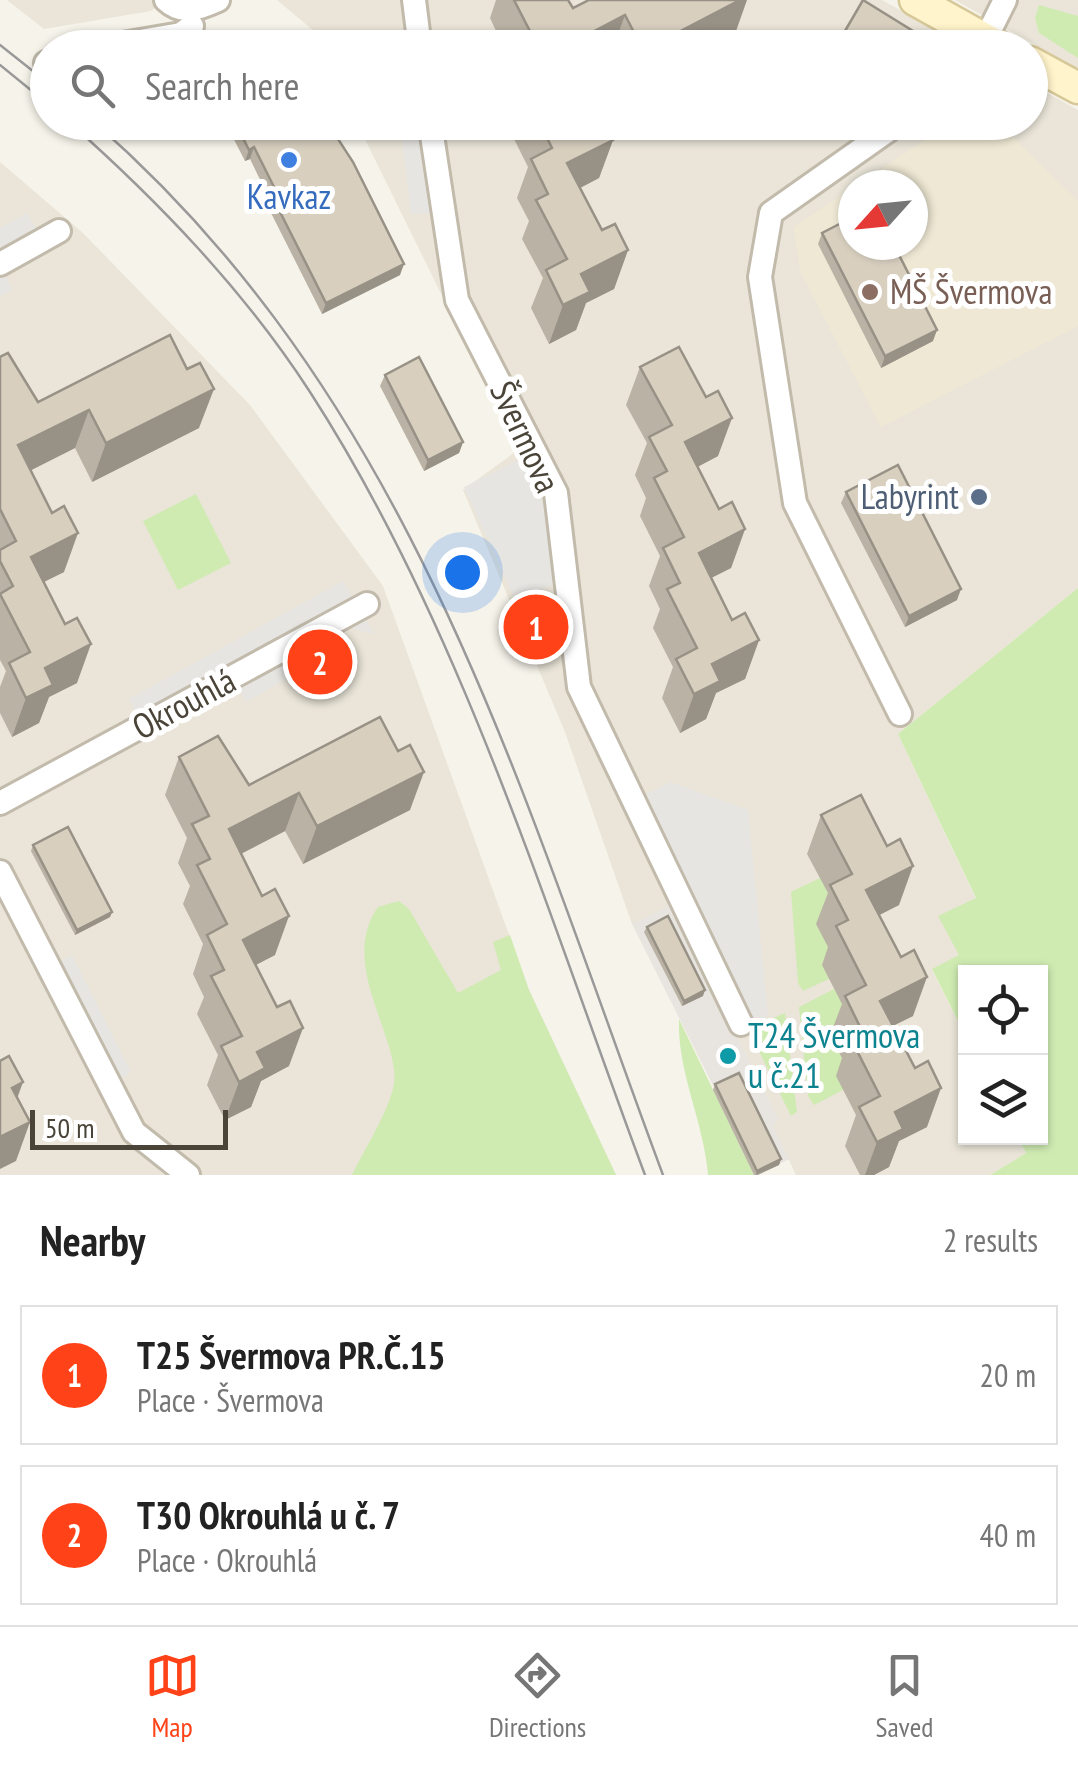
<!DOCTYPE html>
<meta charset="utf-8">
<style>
body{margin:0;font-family:"PT Sans Narrow",sans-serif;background:#f6f6f6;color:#222}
.controls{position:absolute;right:30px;bottom:30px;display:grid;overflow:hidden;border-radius:0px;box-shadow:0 2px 8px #0004}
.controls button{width:90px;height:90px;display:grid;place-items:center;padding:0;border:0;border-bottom:2px solid #e0e0e0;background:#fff;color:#222;font:50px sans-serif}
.compass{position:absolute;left:838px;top:170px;width:90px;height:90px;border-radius:50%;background:#fff;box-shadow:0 2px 8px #0004;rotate:243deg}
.scale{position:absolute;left:30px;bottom:25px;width:198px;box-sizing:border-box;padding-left:10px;border:5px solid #4a4438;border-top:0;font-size:28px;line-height:35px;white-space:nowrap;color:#4a4438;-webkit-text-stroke:8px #fff;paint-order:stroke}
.you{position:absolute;left:462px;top:572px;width:35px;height:35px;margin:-25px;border:8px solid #fff;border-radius:50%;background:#1a73e8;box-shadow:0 0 0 15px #1a73e833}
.badge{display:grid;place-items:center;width:65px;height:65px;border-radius:50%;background:#ff4218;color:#fff;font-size:32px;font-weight:700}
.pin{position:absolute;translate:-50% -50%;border:5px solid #fff;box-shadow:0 2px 10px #0006}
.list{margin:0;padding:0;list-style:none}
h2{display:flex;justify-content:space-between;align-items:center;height:130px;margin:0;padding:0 40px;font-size:42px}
h2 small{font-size:32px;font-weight:400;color:#767676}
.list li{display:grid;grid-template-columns:65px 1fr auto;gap:30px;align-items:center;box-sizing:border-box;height:140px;margin:0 20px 20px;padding:0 20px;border:2px solid #e0e0e0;border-radius:0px}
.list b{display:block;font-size:38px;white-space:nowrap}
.list p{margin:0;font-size:32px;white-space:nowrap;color:#767676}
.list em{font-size:32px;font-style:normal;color:#767676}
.icon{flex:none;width:55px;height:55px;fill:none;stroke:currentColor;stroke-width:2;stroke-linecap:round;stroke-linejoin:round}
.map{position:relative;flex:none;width:1078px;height:1175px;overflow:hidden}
.search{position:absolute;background:#fff;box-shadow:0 2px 8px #0004;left:30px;right:30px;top:30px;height:110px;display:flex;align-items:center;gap:25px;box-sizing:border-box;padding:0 35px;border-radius:55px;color:#767676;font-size:38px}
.sheet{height:450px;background:#fff}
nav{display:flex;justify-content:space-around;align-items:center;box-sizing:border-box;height:140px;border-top:2px solid #e0e0e0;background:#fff;font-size:28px;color:#767676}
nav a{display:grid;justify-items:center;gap:5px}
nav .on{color:#ff4218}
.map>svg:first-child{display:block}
.residential{fill:#eae5d8;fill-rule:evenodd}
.industrial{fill:#e8e4df}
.education{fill:#efe8d4}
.green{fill:#cfebb2}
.parking{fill:#e7e5e2}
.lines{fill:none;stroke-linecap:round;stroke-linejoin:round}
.street-casing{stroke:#c2bbac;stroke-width:28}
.secondary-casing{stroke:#d7c899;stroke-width:35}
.street{stroke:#fff;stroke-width:22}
.secondary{stroke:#fff4cb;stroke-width:30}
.tram{stroke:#999;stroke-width:2.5}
.wall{fill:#bab2a4}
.shaded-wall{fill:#979186}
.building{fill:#d8cfbf;stroke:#979186;stroke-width:2.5}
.shop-dot{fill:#3f7fe0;stroke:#fff;stroke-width:4}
.education-dot{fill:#8d6e63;stroke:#fff;stroke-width:4}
.service-dot{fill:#5c6f8a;stroke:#fff;stroke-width:4}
.culture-dot{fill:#0f9aa8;stroke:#fff;stroke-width:4}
.labels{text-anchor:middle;stroke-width:10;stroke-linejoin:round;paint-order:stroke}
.shop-label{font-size:35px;fill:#366cbe;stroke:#fff}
.education-label{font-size:35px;fill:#785e54;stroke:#fff;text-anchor:start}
.street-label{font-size:35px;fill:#4a4438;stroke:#fff}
.service-label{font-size:35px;fill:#4e5e75;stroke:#fff;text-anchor:end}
.culture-label{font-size:35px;fill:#0d838f;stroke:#fff;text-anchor:start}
</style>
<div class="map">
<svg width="1078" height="1175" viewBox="0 0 1078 1175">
<rect width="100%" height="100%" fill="#f6f3ea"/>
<!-- residential -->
<g class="residential">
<path d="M 7,0 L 166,0 L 151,11 L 44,29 Z"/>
<path d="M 277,0 L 882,0 L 966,47 L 322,47 L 314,31 Z"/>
<path d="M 955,0 L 1078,0 L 1078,69 Z"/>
<path d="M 1031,84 L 1078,110 L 1078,588 L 898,734 L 976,899 L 959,956 L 932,970 L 965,1035 L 966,1138 L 1018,1138 L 1026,1153 L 990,1175 L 796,1175 L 772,1124 L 779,1120 L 671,906 L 632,924 L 565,732 L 463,490 L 518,450 L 357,123 L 1030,122 ZM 853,185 L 913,185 L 913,245 L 853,245 Z"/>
<path d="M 0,162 L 83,233 L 250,405 L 383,586 L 529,990 L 616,1175 L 0,1175 Z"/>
</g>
<!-- industrial -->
<path class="industrial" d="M 671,905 L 779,1120 L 773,1125 L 789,1159 L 758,1175 L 632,924 Z"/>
<!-- education -->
<path class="education" d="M 951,123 L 998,123 L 1078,201 L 1078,326 L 881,427 L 800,271 L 794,227 L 853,188 L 853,245 L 913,245 L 913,185 L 857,185 Z"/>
<!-- green -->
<g class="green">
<path d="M 1039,5 L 1078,16 L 1078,58 L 1039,33 L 1035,18 Z"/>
<path d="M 196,494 L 231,563 L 178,590 L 143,521 Z"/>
<path d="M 1078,588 L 1078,1175 L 990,1175 L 1026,1153 L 1018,1138 L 1040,1138 L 1040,972 L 966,972 L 965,1035 L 932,969 L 959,955 L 938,916 L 976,898 L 898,734 Z"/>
<path d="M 820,878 L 842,911 L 829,979 L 803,991 L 798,983 L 791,892 Z"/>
<path d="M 399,901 L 409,909 L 458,993 L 501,970 L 493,942 L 510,935 L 529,990 L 616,1175 L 352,1175 C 365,1148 385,1118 393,1089 C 405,1043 336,966 378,907 Z"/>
<path d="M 834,989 L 856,1022 L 843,1090 L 814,1105 L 808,1096 L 799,1007 Z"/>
<path d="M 785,1013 L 797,1112 L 791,1116 L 748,1029 Z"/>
<path d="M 679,1019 L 754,1175 L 708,1175 C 704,1122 677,1072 679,1019 Z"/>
</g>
<!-- parking -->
<g class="parking">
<path d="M 400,123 L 419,123 L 430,213 L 411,214 Z"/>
<path d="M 27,213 L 49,249 L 4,272 L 12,290 L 0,296 L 0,228 Z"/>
<path d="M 524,457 L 537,483 L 551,533 L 555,584 L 515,599 L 464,487 Z"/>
<path d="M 343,581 L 374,634 L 345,627 L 291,658 L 298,672 L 246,702 L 229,669 L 137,715 L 129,699 Z"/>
<path d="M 671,782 L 748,810 L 768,1016 L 754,1027 L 646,794 Z"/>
<path d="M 72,955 L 131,1072 L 117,1082 L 56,963 Z"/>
</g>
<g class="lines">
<defs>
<g id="street">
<path d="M 166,0 C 183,16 200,8 218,0"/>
<path d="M 414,0 L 420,48"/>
<path d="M 99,48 L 181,34 L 192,26"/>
<path d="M 981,48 L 1005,0"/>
<path d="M 46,63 L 48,62"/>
<path d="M 430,122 L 457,300 L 556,493 L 579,687 L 741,1024"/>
<path d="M 900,122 L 771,213 L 760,277 L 795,503 L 900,714"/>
<path d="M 0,264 L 59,231"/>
<path d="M 0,803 L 367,604"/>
<path d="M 0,872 L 134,1132 L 188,1175"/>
</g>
<g id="secondary">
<path d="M 915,0 L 1001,48"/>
<path d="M 1030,62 L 1078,88"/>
</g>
</defs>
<!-- street casing -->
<use href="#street" class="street-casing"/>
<!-- secondary casing -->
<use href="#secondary" class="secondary-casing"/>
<!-- street -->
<use href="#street" class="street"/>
<!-- secondary -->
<use href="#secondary" class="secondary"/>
<!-- tram -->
<g class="tram">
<path d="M 0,45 L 48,83"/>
<path d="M 0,65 L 48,104"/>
<path d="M 69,122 C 159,202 244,290 310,392 C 462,627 547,913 645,1175"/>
<path d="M 94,122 C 416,404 519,789 663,1175"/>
</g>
</g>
<!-- wall -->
<g class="wall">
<path d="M 496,0 L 568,0 L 573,8 L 589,0 L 735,34 L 709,48 L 504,48 L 490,18 Z"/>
<path d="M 225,122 L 327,122 L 400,275 L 322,314 L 268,207 L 270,200 L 250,159 L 245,161 Z"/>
<path d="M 510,122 L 604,122 L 613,140 L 599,178 L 580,188 L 602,230 L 628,250 L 614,289 L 586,303 L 576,330 L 549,344 L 531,308 L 543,278 L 522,239 L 529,221 L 517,198 L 528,167 L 508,127 Z"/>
<path d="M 822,233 L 933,341 L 881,368 L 818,244 Z"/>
<path d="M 0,357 L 38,402 L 199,428 L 92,482 L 75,448 L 30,470 L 64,572 L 44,582 L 77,683 L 49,697 L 39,723 L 12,737 L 0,713 L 0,687 L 6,671 L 0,660 Z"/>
<path d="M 640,367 L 718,456 L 697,467 L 719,509 L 745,529 L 731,568 L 711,578 L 732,620 L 759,640 L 745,679 L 716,693 L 706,719 L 680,733 L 662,698 L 673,667 L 653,628 L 660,609 L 649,586 L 660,556 L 640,516 L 646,498 L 635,475 L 647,443 L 626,405 Z"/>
<path d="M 385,375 L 463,442 L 459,453 L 424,471 L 380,386 Z"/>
<path d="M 846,492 L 957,600 L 905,627 L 841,503 Z"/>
<path d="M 179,757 L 249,785 L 410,810 L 303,864 L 285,831 L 241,854 L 275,955 L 255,965 L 289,1066 L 261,1081 L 251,1107 L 225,1120 L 207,1085 L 218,1055 L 197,1014 L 204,997 L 193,974 L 203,944 L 183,904 L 190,886 L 178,863 L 187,838 L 165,795 Z"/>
<path d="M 821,815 L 899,905 L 879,915 L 913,1016 L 893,1026 L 927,1127 L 899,1141 L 889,1167 L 874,1175 L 860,1175 L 845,1146 L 856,1115 L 836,1076 L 842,1058 L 830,1035 L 842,1004 L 822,965 L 828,947 L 816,924 L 828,893 L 807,854 Z"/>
<path d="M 33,845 L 112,912 L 110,917 L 75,935 L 31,851 Z"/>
<path d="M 647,927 L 703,996 L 682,1006 L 644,932 Z"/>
<path d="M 715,1084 L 781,1159 L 779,1165 L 758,1175 L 754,1175 L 713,1090 Z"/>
</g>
<!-- shaded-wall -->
<g class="shaded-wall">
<path d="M 740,0 L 747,0 L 735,34 L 709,48 L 648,48 Z"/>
<path d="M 625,15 L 613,48 L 562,48 Z"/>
<path d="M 613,140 L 599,178 L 553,202 L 567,163 Z"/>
<path d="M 254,147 L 250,159 L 245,161 L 249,150 Z"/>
<path d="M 628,250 L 614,289 L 586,303 L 576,330 L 549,344 L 563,305 L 581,274 Z"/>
<path d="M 404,264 L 400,275 L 322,314 L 326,303 Z"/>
<path d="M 937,330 L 933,341 L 881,368 L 885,356 Z"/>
<path d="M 214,389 L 199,428 L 92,482 L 106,443 Z"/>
<path d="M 89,410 L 75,448 L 4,484 L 18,445 Z"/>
<path d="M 732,418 L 718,456 L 671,481 L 685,442 Z"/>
<path d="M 463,442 L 459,453 L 424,471 L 428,460 Z"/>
<path d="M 745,529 L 731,568 L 685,591 L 699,553 Z"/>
<path d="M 78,533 L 64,572 L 17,595 L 31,557 Z"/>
<path d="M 961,589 L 957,600 L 905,627 L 909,616 Z"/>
<path d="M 759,640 L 745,679 L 716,693 L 706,719 L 680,733 L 694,694 L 712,664 Z"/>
<path d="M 91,644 L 77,683 L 49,697 L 39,723 L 12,737 L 26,698 L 45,668 Z"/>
<path d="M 424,772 L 410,810 L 303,864 L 317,826 Z"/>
<path d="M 299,793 L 285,831 L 215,867 L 229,829 Z"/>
<path d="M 913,866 L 899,905 L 852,929 L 866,890 Z"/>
<path d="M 112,912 L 110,917 L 75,935 L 77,930 Z"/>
<path d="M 289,916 L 275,955 L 229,979 L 243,940 Z"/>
<path d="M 927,977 L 913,1016 L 866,1039 L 880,1001 Z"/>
<path d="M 705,990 L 703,996 L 682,1006 L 684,1001 Z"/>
<path d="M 303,1028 L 289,1066 L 261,1081 L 251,1107 L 225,1120 L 239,1082 L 257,1052 Z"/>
<path d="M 23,1082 L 9,1121 L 12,1088 Z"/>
<path d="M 941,1088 L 927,1127 L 899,1141 L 889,1167 L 874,1175 L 865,1175 L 877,1142 L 895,1112 Z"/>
<path d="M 30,1122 L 16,1161 L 0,1169 L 0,1137 Z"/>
<path d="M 781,1159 L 779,1165 L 756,1175 L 757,1171 Z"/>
</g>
<!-- building -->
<g class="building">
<path d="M 514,0 L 568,0 L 573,8 L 589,0 L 740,0 L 648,48 L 642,48 L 625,15 L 562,48 L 518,48 L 534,39 Z"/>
<path d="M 863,0 L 934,44 L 932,48 L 845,48 L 838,43 Z"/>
<path d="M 235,122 L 327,122 L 353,162 L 404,264 L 326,303 L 272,196 L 277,193 L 254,147 L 249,150 Z"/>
<path d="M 539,122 L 604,122 L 613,140 L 567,163 L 602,230 L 615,224 L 628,250 L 581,274 L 590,292 L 563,305 L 546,270 L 567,259 L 536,200 L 548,194 L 531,159 L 552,148 Z"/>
<path d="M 853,217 L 853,245 L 894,245 L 937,330 L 885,356 L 822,233 Z"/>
<path d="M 170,335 L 187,369 L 200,363 L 214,389 L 106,443 L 89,410 L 18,445 L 52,513 L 64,506 L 78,533 L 31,557 L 65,624 L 77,618 L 91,644 L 45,668 L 53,685 L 26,698 L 9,663 L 30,652 L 0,594 L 13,586 L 0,561 L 0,550 L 16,541 L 0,509 L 0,357 L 8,353 L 38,402 Z"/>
<path d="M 679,347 L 706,397 L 718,391 L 732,418 L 685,442 L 719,509 L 732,502 L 745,529 L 699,553 L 732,620 L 745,613 L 759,640 L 712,664 L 720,681 L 694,694 L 676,659 L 697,648 L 667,589 L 680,583 L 663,548 L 684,537 L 654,478 L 667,471 L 649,437 L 672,425 L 640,367 Z"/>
<path d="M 419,357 L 463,442 L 428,460 L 385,375 Z"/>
<path d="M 898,465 L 961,589 L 909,616 L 846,492 Z"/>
<path d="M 380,717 L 398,751 L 410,745 L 424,772 L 317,826 L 299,793 L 229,829 L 262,896 L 275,889 L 289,916 L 243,940 L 277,1007 L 290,1001 L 303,1028 L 257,1052 L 265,1068 L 239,1082 L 221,1046 L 242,1036 L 211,976 L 224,970 L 207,935 L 227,924 L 197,865 L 210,859 L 192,824 L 209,816 L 179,757 L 218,736 L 249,785 Z"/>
<path d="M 861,795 L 887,846 L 900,839 L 913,866 L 866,890 L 901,957 L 914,950 L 927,977 L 880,1001 L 915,1068 L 928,1061 L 941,1088 L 895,1112 L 903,1129 L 877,1142 L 859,1107 L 880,1096 L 850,1037 L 862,1031 L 845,996 L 866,985 L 836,926 L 848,920 L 830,885 L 852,874 L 821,815 Z"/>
<path d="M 68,827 L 112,912 L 77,930 L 33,845 Z"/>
<path d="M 668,916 L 705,990 L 684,1001 L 647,927 Z"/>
<path d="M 9,1056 L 23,1082 L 12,1088 L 30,1122 L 0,1137 L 0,1061 Z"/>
<path d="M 739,1073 L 781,1159 L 757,1171 L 715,1084 Z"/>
</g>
<!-- markers -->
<circle class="shop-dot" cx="289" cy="160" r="10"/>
<circle class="education-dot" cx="870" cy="292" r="10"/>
<circle class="service-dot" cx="979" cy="497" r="10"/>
<circle class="culture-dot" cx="728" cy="1056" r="10"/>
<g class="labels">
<!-- shop labels -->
<g class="shop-label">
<text x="289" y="209">Kavkaz</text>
</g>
<!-- education labels -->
<g class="education-label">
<text x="890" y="304">MŠ Švermova</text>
</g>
<!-- street labels -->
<g class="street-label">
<text transform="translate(525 437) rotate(65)" y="12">Švermova</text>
<text transform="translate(184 704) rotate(-28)" y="12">Okrouhlá</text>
</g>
<!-- service labels -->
<g class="service-label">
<text x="959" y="509">Labyrint</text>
</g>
<!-- culture labels -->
<g class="culture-label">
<text x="748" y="1048">T24 Švermova<tspan x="748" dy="40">u č.21</tspan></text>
</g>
</g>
</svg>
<div class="controls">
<button><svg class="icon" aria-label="locate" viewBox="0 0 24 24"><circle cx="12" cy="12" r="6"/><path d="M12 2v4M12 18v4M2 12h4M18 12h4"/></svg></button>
<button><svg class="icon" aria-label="layers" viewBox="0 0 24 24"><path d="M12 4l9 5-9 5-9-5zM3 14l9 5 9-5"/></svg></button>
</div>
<svg class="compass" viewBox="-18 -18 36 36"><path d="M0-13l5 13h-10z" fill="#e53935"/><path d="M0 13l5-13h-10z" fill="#767676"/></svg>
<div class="scale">50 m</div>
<div class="you"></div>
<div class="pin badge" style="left:536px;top:627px">1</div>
<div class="pin badge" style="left:320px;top:662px">2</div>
<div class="search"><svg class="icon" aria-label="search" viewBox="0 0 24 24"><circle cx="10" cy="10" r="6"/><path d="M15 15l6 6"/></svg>Search here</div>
</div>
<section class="sheet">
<h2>Nearby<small>2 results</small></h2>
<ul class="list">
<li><span class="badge">1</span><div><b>T25 Švermova PR.Č.15</b><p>Place · Švermova</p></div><em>20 m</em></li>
<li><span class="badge">2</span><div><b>T30 Okrouhlá u č. 7</b><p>Place · Okrouhlá</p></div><em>40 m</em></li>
</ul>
</section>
<nav>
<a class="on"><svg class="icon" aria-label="map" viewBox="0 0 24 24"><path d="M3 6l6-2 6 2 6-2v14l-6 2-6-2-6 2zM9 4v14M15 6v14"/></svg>Map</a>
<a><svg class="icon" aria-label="directions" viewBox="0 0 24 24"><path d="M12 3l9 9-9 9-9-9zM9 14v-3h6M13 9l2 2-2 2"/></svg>Directions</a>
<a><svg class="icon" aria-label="saved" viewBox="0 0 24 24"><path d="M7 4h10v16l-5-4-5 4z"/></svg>Saved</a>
</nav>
